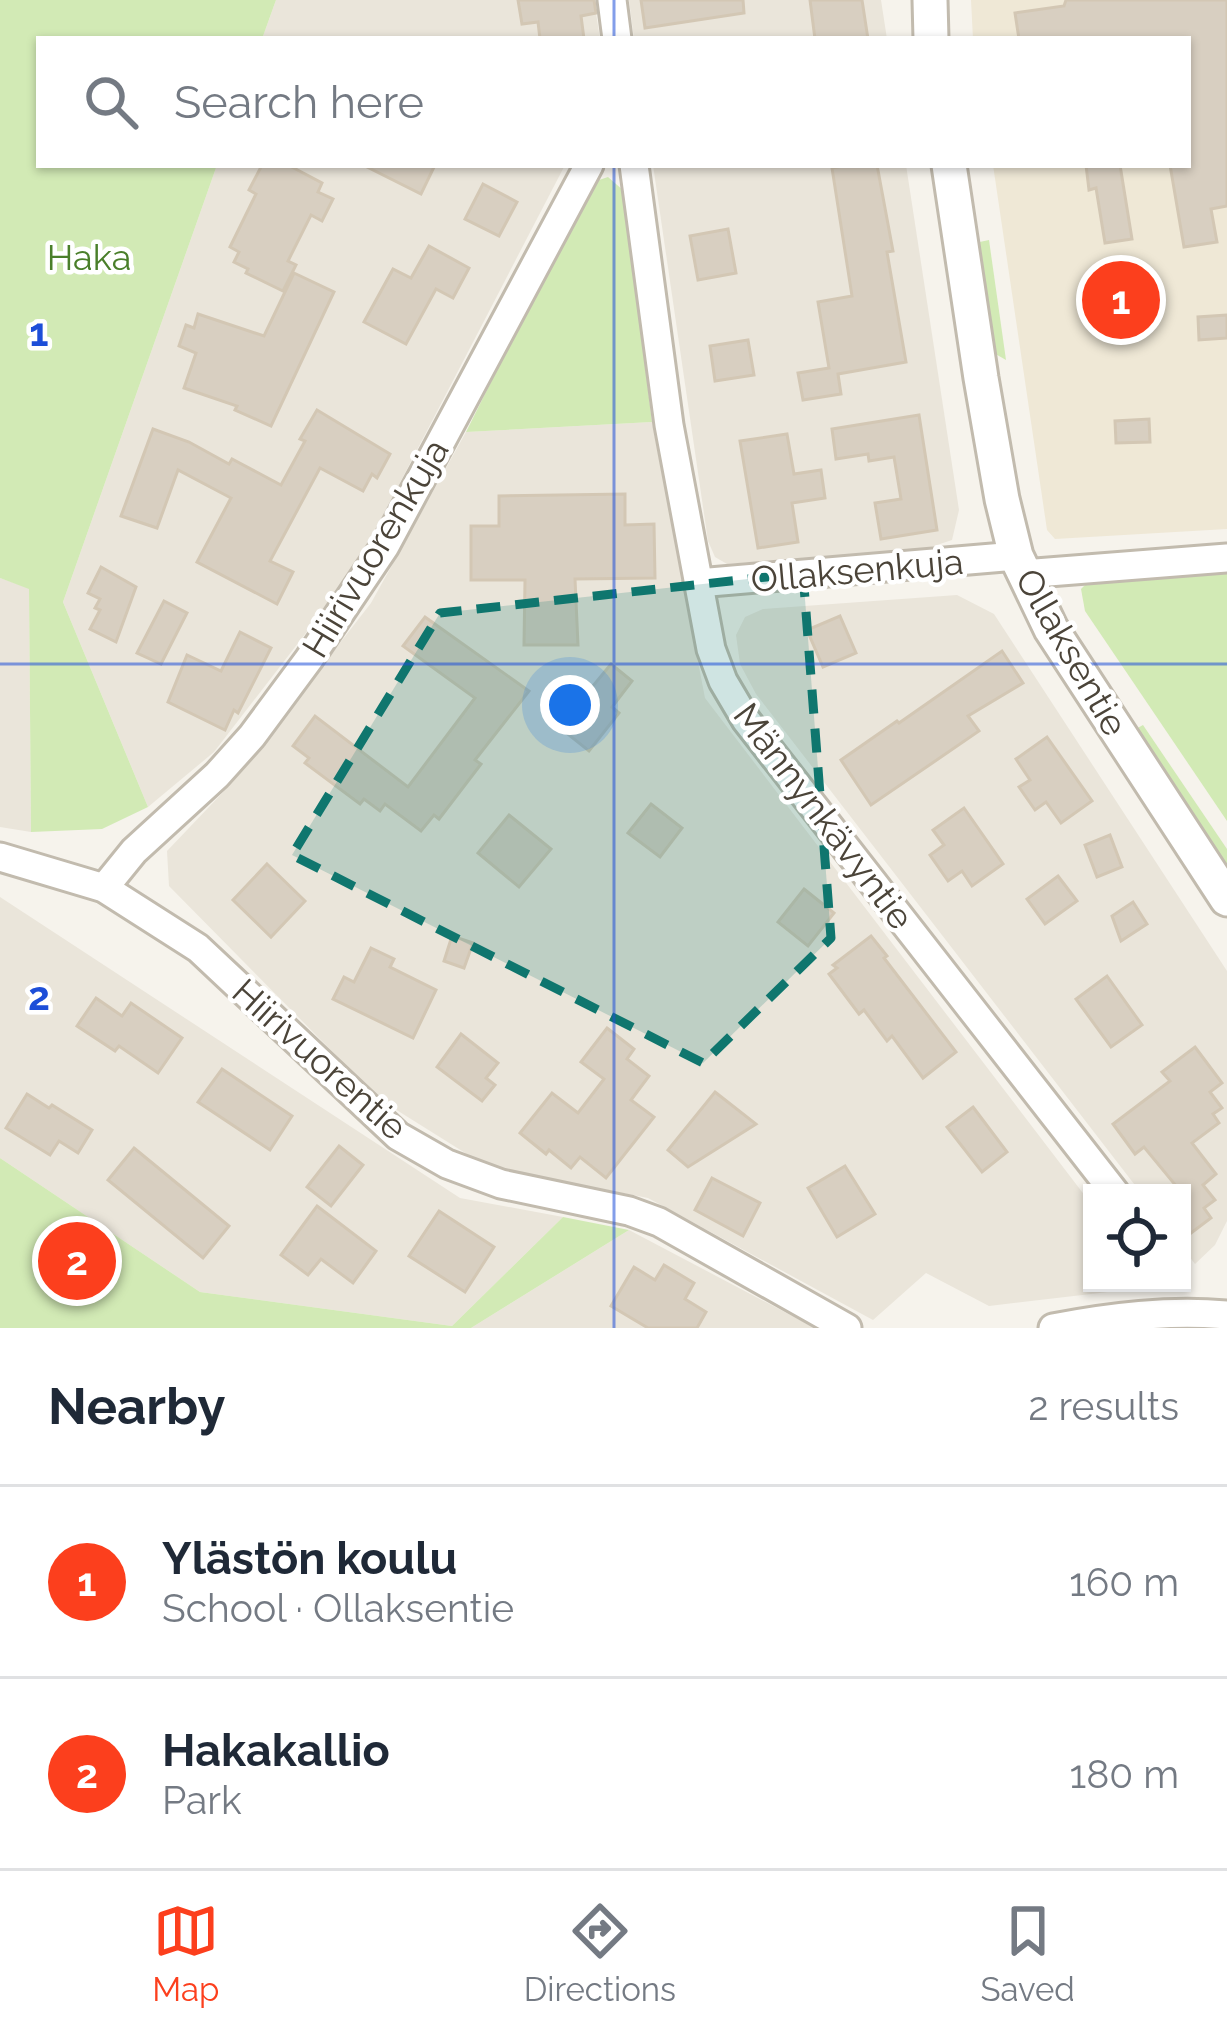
<!DOCTYPE html>
<meta charset="utf-8">
<style>
body{margin:0;font-family:Raleway,sans-serif;background:#f2f2f3;color:#1f2937}
.controls{position:absolute;right:36px;bottom:36px;display:grid;overflow:hidden;border-radius:0px;box-shadow:0 3px 9px #0004}
.controls button{width:108px;height:108px;display:grid;place-items:center;padding:0;border:0;border-bottom:3px solid #e0e1e3;background:#fff;color:#1f2937;font:60px sans-serif}
.you{position:absolute;left:570px;top:705px;width:42px;height:42px;margin:-30px;border:9px solid #fff;border-radius:50%;background:#1a73e8;box-shadow:0 0 0 18px #1a73e833}
.badge{display:grid;place-items:center;width:78px;height:78px;border-radius:50%;background:#fc3f1d;color:#fff;font-size:39px;font-weight:700}
.pin{position:absolute;translate:-50% -50%;border:6px solid #fff;box-shadow:0 3px 12px #0006}
.list{margin:0;padding:0;list-style:none}
h2{display:flex;justify-content:space-between;align-items:center;height:156px;margin:0;padding:0 48px;font-size:51px}
h2 small{font-size:39px;font-weight:400;color:#747a83}
.list li{display:grid;grid-template-columns:78px 1fr auto;gap:36px;align-items:center;box-sizing:border-box;height:192px;padding:0 48px;border-top:3px solid #e0e1e3}
.list b{display:block;font-size:45px;white-space:nowrap}
.list p{margin:0;font-size:39px;white-space:nowrap;color:#747a83}
.list em{font-size:39px;font-style:normal;color:#747a83}
.icon{flex:none;width:66px;height:66px;fill:none;stroke:currentColor;stroke-width:2;stroke-linecap:round;stroke-linejoin:round}
.map{position:relative;flex:none;width:1227px;height:1328px;overflow:hidden}
.search{position:absolute;background:#fff;box-shadow:0 3px 9px #0004;left:36px;right:36px;top:36px;height:132px;display:flex;align-items:center;gap:30px;box-sizing:border-box;padding:0 42px;border-radius:0px;color:#747a83;font-size:45px}
.sheet{height:540px;background:#fff}
nav{display:flex;justify-content:space-around;align-items:center;box-sizing:border-box;height:168px;border-top:3px solid #e0e1e3;background:#fff;font-size:33px;color:#747a83}
nav a{display:grid;justify-items:center;gap:6px}
nav .on{color:#fc3f1d}
.map>svg:first-child{display:block}
.residential{fill:#eae5da}
.education{fill:#efe8d6}
.green{fill:#d2eab5}
.building{fill:#d8cfc1;stroke:#d3c7b4;stroke-width:3}
.lines{fill:none;stroke-linecap:round;stroke-linejoin:round}
.minor-casing{stroke:#c2bbae;stroke-width:33}
.tertiary-casing{stroke:#c2bbae;stroke-width:39}
.minor{stroke:#fff;stroke-width:27}
.tertiary{stroke:#fff;stroke-width:33}
.marked{fill:#0f766e;fill-opacity:0.2;stroke:#0f766e;stroke-width:9;stroke-dasharray:24 15;stroke-linejoin:round}
.grid{fill:none;stroke:#1d4ed8;stroke-width:3;stroke-opacity:0.55}
.labels{text-anchor:middle;stroke-width:9;stroke-linejoin:round;paint-order:stroke}
.park-label{font-size:36px;fill:#4a7f2a;stroke:#fff}
.street-label{font-size:36px;fill:#4b4439;stroke:#fff}
.grid-label{font-size:39px;text-anchor:middle;font-weight:bold;fill:#1d4ed8;stroke:#fff;stroke-width:9;stroke-linejoin:round;paint-order:stroke}
</style>
<div class="map">
<svg width="1227" height="1328" viewBox="0 0 1227 1328">
<rect width="100%" height="100%" fill="#f6f3ec"/>
<!-- residential -->
<g class="residential">
<path d="M 276,0 L 594,0 L 600,39 L 262,39 Z"/>
<path d="M 629,0 L 881,0 L 887,39 L 634,39 Z"/>
<path d="M 217,165 L 565,165 L 378,525 L 339,590 L 214,752 L 148,807 L 63,602 Z"/>
<path d="M 653,165 L 906,165 L 959,510 L 952,540 L 925,549 L 727,564 L 715,557 L 708,541 Z"/>
<path d="M 652,422 L 705,698 L 1092,1205 L 1092,1283 L 1111,1283 L 1108,1292 L 989,1306 L 926,1273 L 873,1320 L 648,1198 L 486,1166 L 379,1099 L 169,886 L 167,851 L 228,787 L 371,603 L 466,432 Z"/>
<path d="M 0,578 L 29,588 L 31,832 L 0,827 Z"/>
<path d="M 957,595 L 994,614 L 1227,971 L 1227,1221 L 1215,1245 L 1195,1264 L 1182,1247 L 1182,1193 L 1141,1193 L 756,694 L 740,664 L 736,635 L 745,617 L 763,609 Z"/>
<path d="M 0,897 L 460,1198 L 563,1217 L 452,1326 L 200,1292 L 0,1158 Z"/>
<path d="M 629,1230 L 815,1328 L 471,1328 Z"/>
</g>
<!-- education -->
<path class="education" d="M 971,0 L 1227,0 L 1227,529 L 1055,539 L 1047,530 L 993,165 L 1188,165 L 1188,39 L 973,39 Z"/>
<!-- green -->
<g class="green">
<path d="M 0,0 L 276,0 L 262,39 L 39,39 L 39,165 L 217,165 L 63,602 L 148,807 L 102,829 L 31,832 L 29,589 L 0,578 Z"/>
<path d="M 608,177 L 624,191 L 652,422 L 466,432 L 590,183 Z"/>
<path d="M 989,240 L 1006,360 L 992,352 L 975,243 Z"/>
<path d="M 1227,570 L 1227,821 L 1085,611 L 1081,589 L 1087,583 Z"/>
<path d="M 1143,725 L 1227,849 L 1227,873 L 1132,731 Z"/>
<path d="M 0,1158 L 200,1292 L 452,1326 L 563,1217 L 629,1230 L 471,1328 L 0,1328 Z"/>
</g>
<!-- building -->
<g class="building">
<path d="M 518,0 L 594,0 L 596,13 L 581,16 L 584,39 L 540,39 L 538,22 L 522,24 Z"/>
<path d="M 641,0 L 743,0 L 744,13 L 645,28 Z"/>
<path d="M 810,0 L 862,0 L 868,39 L 815,39 Z"/>
<path d="M 1066,0 L 1227,0 L 1227,206 L 1211,209 L 1217,242 L 1184,247 L 1170,165 L 1188,165 L 1188,39 L 1019,39 L 1015,13 L 1064,6 Z"/>
<path d="M 262,165 L 288,165 L 322,183 L 318,192 L 333,199 L 322,221 L 311,215 L 288,261 L 296,265 L 283,291 L 246,273 L 248,269 L 234,262 L 239,252 L 230,247 L 256,194 L 249,190 Z"/>
<path d="M 363,165 L 435,165 L 421,194 Z"/>
<path d="M 849,165 L 877,165 L 893,251 L 887,252 L 906,362 L 838,374 L 841,394 L 803,400 L 798,373 L 829,368 L 818,302 L 852,296 L 832,168 Z"/>
<path d="M 1086,165 L 1120,165 L 1132,239 L 1105,243 L 1096,188 L 1089,190 Z"/>
<path d="M 483,184 L 517,202 L 499,236 L 465,219 Z"/>
<path d="M 728,229 L 736,273 L 698,280 L 690,236 Z"/>
<path d="M 429,246 L 469,268 L 453,298 L 436,289 L 406,344 L 364,322 L 393,269 L 411,278 Z"/>
<path d="M 294,273 L 334,292 L 271,426 L 235,410 L 237,406 L 184,388 L 196,353 L 179,346 L 186,325 L 194,328 L 198,314 L 264,336 Z"/>
<path d="M 1227,315 L 1227,338 L 1199,340 L 1198,317 Z"/>
<path d="M 748,340 L 754,375 L 715,381 L 710,346 Z"/>
<path d="M 317,410 L 390,454 L 377,478 L 372,474 L 363,491 L 320,468 L 270,561 L 293,572 L 277,604 L 197,562 L 231,498 L 178,470 L 157,528 L 121,516 L 153,429 L 189,442 L 229,464 L 232,459 L 281,485 L 305,441 L 300,439 Z"/>
<path d="M 919,415 L 937,530 L 881,539 L 875,503 L 901,499 L 894,457 L 869,461 L 868,454 L 836,459 L 832,429 Z"/>
<path d="M 1149,419 L 1150,442 L 1116,443 L 1115,421 Z"/>
<path d="M 787,434 L 794,474 L 821,470 L 825,498 L 792,503 L 798,542 L 758,548 L 740,441 Z"/>
<path d="M 625,494 L 625,525 L 654,524 L 655,578 L 575,579 L 578,645 L 524,645 L 525,580 L 471,580 L 471,526 L 499,526 L 499,496 Z"/>
<path d="M 101,567 L 136,587 L 116,642 L 90,629 L 100,610 L 95,608 L 100,599 L 88,593 Z"/>
<path d="M 164,601 L 187,613 L 161,664 L 137,653 Z"/>
<path d="M 840,616 L 856,653 L 823,667 L 807,630 Z"/>
<path d="M 425,617 L 529,691 L 475,760 L 481,764 L 439,819 L 434,815 L 421,831 L 385,804 L 380,811 L 364,799 L 360,804 L 305,763 L 309,758 L 293,746 L 315,716 L 408,787 L 475,698 L 403,646 Z"/>
<path d="M 240,632 L 271,648 L 238,713 L 234,710 L 225,730 L 168,702 L 187,655 L 221,671 Z"/>
<path d="M 1002,651 L 1023,683 L 968,716 L 979,731 L 871,805 L 841,760 L 897,721 L 899,723 Z"/>
<path d="M 611,664 L 632,681 L 612,707 L 619,713 L 589,751 L 559,727 Z"/>
<path d="M 1047,737 L 1092,801 L 1061,823 L 1046,802 L 1035,810 L 1019,787 L 1030,780 L 1016,759 Z"/>
<path d="M 651,804 L 682,828 L 660,857 L 628,833 Z"/>
<path d="M 964,808 L 1003,864 L 972,886 L 962,871 L 948,881 L 930,855 L 944,845 L 933,830 Z"/>
<path d="M 509,815 L 551,849 L 519,887 L 478,853 Z"/>
<path d="M 1110,835 L 1122,867 L 1097,877 L 1085,845 Z"/>
<path d="M 267,864 L 305,901 L 271,937 L 233,900 Z"/>
<path d="M 1058,876 L 1077,901 L 1045,924 L 1027,899 Z"/>
<path d="M 804,889 L 834,913 L 808,946 L 778,922 Z"/>
<path d="M 1133,902 L 1147,924 L 1121,941 L 1112,916 Z"/>
<path d="M 452,936 L 473,943 L 464,968 L 444,961 Z"/>
<path d="M 871,936 L 887,956 L 884,958 L 956,1052 L 923,1078 L 892,1036 L 887,1041 L 864,1010 L 859,1014 L 829,974 L 837,968 L 833,965 Z"/>
<path d="M 371,948 L 394,959 L 390,967 L 436,990 L 413,1038 L 333,999 L 344,977 L 354,982 Z"/>
<path d="M 1107,976 L 1142,1025 L 1111,1047 L 1076,999 Z"/>
<path d="M 96,998 L 122,1016 L 131,1003 L 182,1038 L 158,1073 L 119,1046 L 115,1051 L 77,1026 Z"/>
<path d="M 607,1028 L 634,1049 L 627,1059 L 649,1076 L 631,1100 L 654,1117 L 606,1178 L 580,1157 L 571,1168 L 549,1150 L 546,1154 L 520,1133 L 552,1093 L 578,1113 L 604,1079 L 581,1062 Z"/>
<path d="M 461,1034 L 498,1063 L 486,1078 L 495,1085 L 482,1101 L 437,1067 Z"/>
<path d="M 1195,1047 L 1222,1083 L 1210,1092 L 1222,1108 L 1213,1114 L 1219,1123 L 1192,1143 L 1216,1174 L 1203,1185 L 1215,1200 L 1204,1208 L 1211,1218 L 1191,1233 L 1182,1225 L 1182,1193 L 1144,1147 L 1135,1154 L 1113,1124 L 1170,1081 L 1162,1072 Z"/>
<path d="M 222,1069 L 292,1116 L 270,1150 L 198,1102 Z"/>
<path d="M 715,1092 L 756,1124 L 688,1167 L 668,1150 Z"/>
<path d="M 27,1094 L 49,1108 L 52,1105 L 92,1130 L 78,1153 L 59,1141 L 50,1155 L 6,1128 Z"/>
<path d="M 973,1107 L 1007,1152 L 982,1172 L 947,1127 Z"/>
<path d="M 339,1146 L 363,1165 L 331,1206 L 307,1187 Z"/>
<path d="M 134,1148 L 229,1226 L 203,1258 L 108,1180 Z"/>
<path d="M 845,1166 L 875,1214 L 837,1237 L 808,1188 Z"/>
<path d="M 712,1178 L 760,1203 L 743,1236 L 695,1210 Z"/>
<path d="M 317,1206 L 376,1251 L 353,1283 L 321,1259 L 308,1275 L 281,1255 Z"/>
<path d="M 439,1211 L 494,1247 L 465,1292 L 409,1256 Z"/>
<path d="M 664,1265 L 694,1283 L 685,1299 L 706,1312 L 697,1328 L 648,1328 L 611,1306 L 634,1267 L 655,1280 Z"/>
</g>
<g class="lines">
<defs>
<g id="minor">
<path d="M 612,0 L 617,39"/>
<path d="M 634,165 L 669,425 L 711,649 L 723,681 L 746,720 L 1115,1193"/>
<path d="M 1023,574 L 1227,558"/>
<path d="M 698,583 L 1016,556"/>
<path d="M 0,857 L 104,888 L 198,948 L 398,1136 L 447,1164 L 501,1184 L 629,1211 L 659,1222 L 847,1328"/>
<path d="M 104,888 L 134,851 L 217,775 L 252,736 L 309,659 L 385,546 L 589,165"/>
<path d="M 1053,1328 C 1111,1317 1168,1310 1227,1315"/>
</g>
<g id="tertiary">
<path d="M 930,0 L 931,39"/>
<path d="M 949,165 L 981,378 L 1002,499 L 1016,556 L 1051,629 L 1227,899"/>
</g>
</defs>
<!-- minor casing -->
<use href="#minor" class="minor-casing"/>
<!-- tertiary casing -->
<use href="#tertiary" class="tertiary-casing"/>
<!-- minor -->
<use href="#minor" class="minor"/>
<!-- tertiary -->
<use href="#tertiary" class="tertiary"/>
</g>
<!-- marked area -->
<path class="marked" d="M 803,573 L 831,938 L 703,1063 L 292,855 L 440,613 Z"/>
<!-- grid -->
<path class="grid" d="M 614,0 L 614,39M 614,165 L 614,1328M 0,664 L 1227,664"/>
<g class="labels">
<!-- park labels -->
<g class="park-label">
<text x="89" y="270">Haka</text>
</g>
<!-- street labels -->
<g class="street-label">
<text transform="translate(375 548) rotate(-59)" y="13">Hiirivuorenkuja</text>
<text transform="translate(857 570) rotate(-5)" y="13">Ollaksenkuja</text>
<text transform="translate(1072 652) rotate(60)" y="13">Ollaksentie</text>
<text transform="translate(824 816) rotate(53)" y="13">Männynkävyntie</text>
<text transform="translate(320 1059) rotate(42)" y="13">Hiirivuorentie</text>
</g>
</g>
<g class="grid-label">
<text x="39" y="346">1</text>
<text x="39" y="1010">2</text>
</g>
</svg>
<div class="controls">
<button><svg class="icon" aria-label="locate" viewBox="0 0 24 24"><circle cx="12" cy="12" r="6"/><path d="M12 2v4M12 18v4M2 12h4M18 12h4"/></svg></button>
</div>
<div class="you"></div>
<div class="pin badge" style="left:1121px;top:300px">1</div>
<div class="pin badge" style="left:77px;top:1261px">2</div>
<div class="search"><svg class="icon" aria-label="search" viewBox="0 0 24 24"><circle cx="10" cy="10" r="6"/><path d="M15 15l6 6"/></svg>Search here</div>
</div>
<section class="sheet">
<h2>Nearby<small>2 results</small></h2>
<ul class="list">
<li><span class="badge">1</span><div><b>Ylästön koulu</b><p>School · Ollaksentie</p></div><em>160 m</em></li>
<li><span class="badge">2</span><div><b>Hakakallio</b><p>Park</p></div><em>180 m</em></li>
</ul>
</section>
<nav>
<a class="on"><svg class="icon" aria-label="map" viewBox="0 0 24 24"><path d="M3 6l6-2 6 2 6-2v14l-6 2-6-2-6 2zM9 4v14M15 6v14"/></svg>Map</a>
<a><svg class="icon" aria-label="directions" viewBox="0 0 24 24"><path d="M12 3l9 9-9 9-9-9zM9 14v-3h6M13 9l2 2-2 2"/></svg>Directions</a>
<a><svg class="icon" aria-label="saved" viewBox="0 0 24 24"><path d="M7 4h10v16l-5-4-5 4z"/></svg>Saved</a>
</nav>
